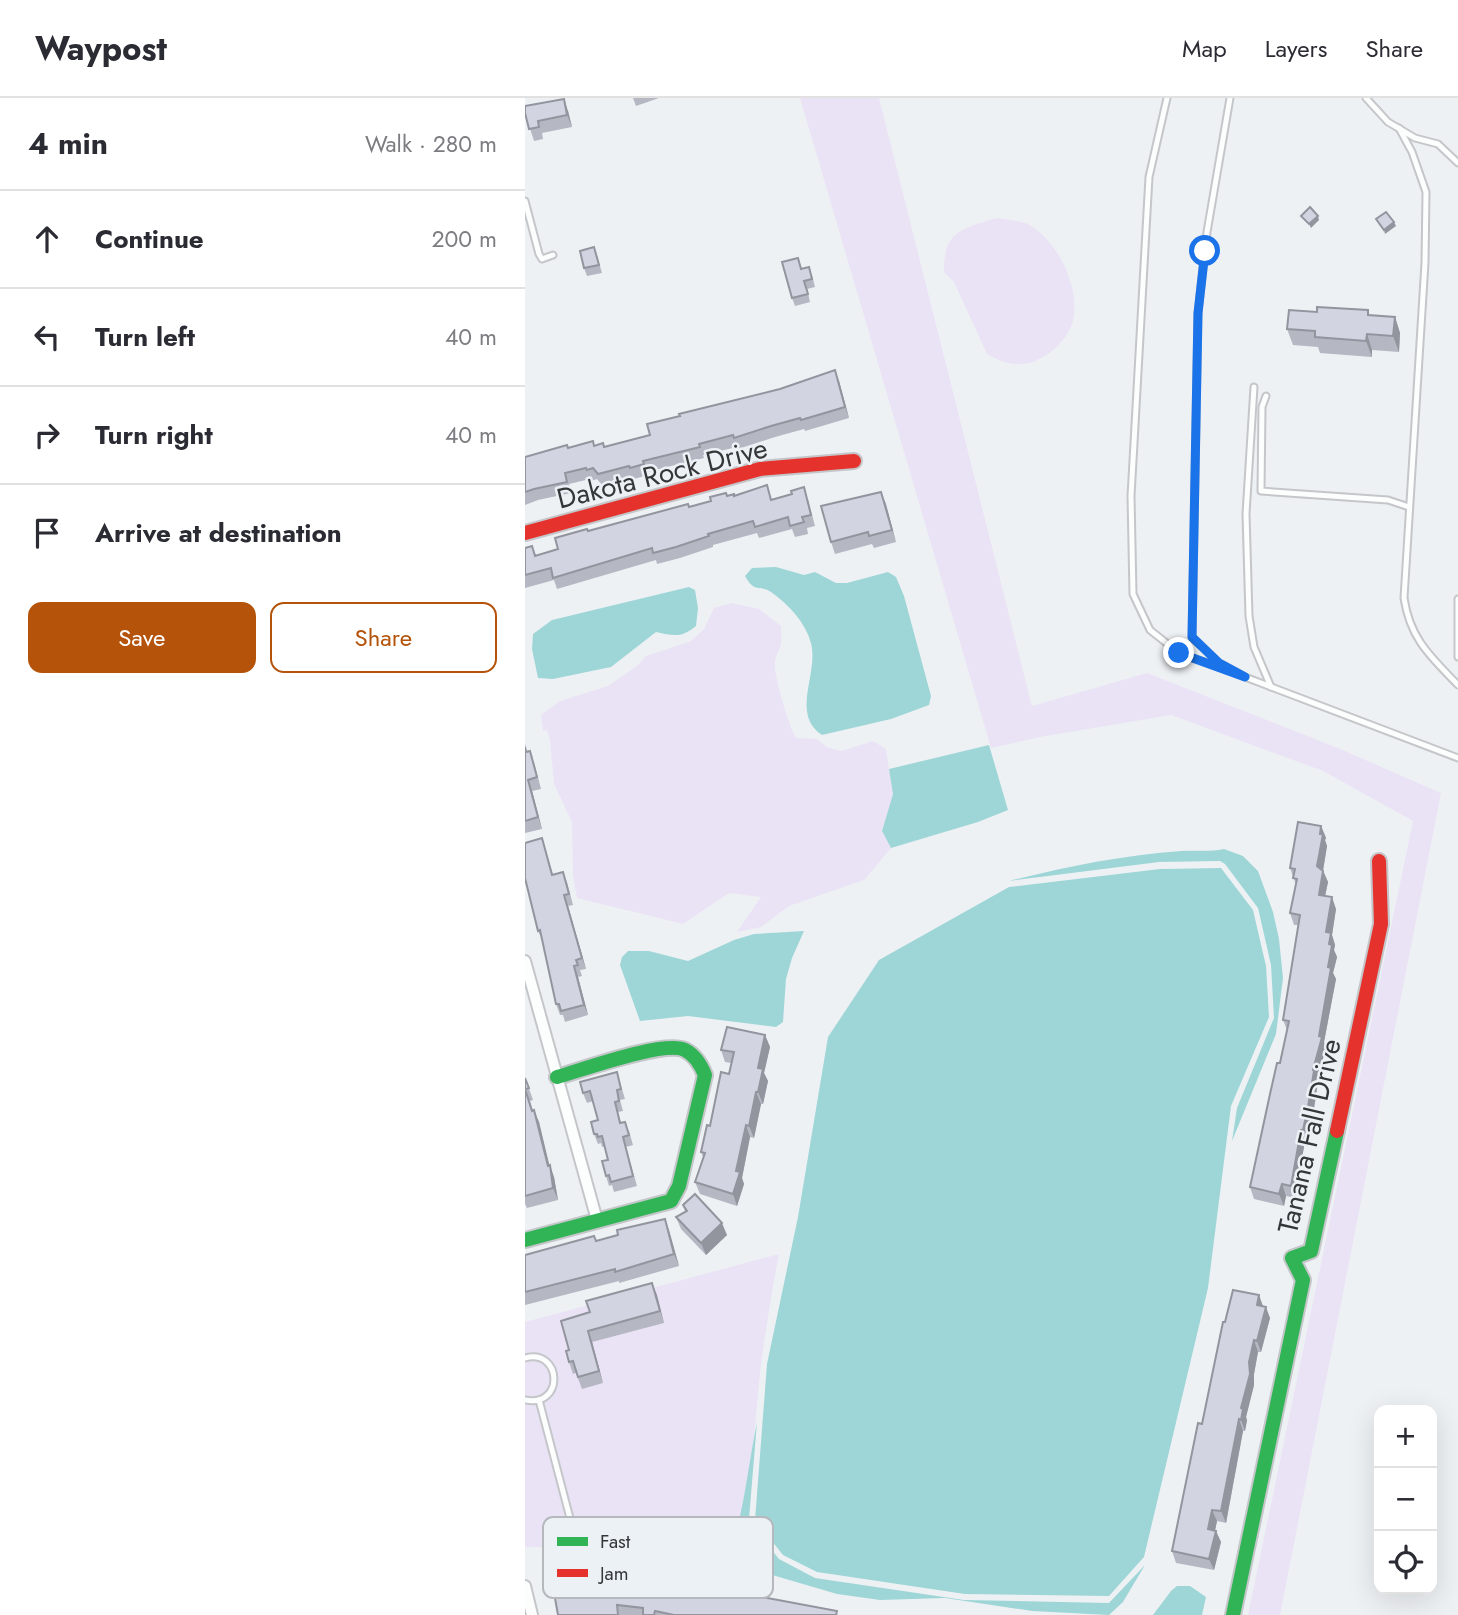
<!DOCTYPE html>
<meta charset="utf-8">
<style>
body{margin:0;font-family:Jost,sans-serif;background:#f2f2f3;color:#2b2b33}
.controls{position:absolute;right:21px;bottom:21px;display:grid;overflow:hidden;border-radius:14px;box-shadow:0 7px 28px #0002}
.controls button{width:63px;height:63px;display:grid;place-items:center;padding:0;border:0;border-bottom:2px solid #e1e1e2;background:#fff;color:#2b2b33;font:35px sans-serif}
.stop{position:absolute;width:21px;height:21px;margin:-16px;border:5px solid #1a73e8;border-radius:50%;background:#fff}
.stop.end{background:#1a73e8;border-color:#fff;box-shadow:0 2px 7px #0008}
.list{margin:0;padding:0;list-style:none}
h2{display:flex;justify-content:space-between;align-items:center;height:91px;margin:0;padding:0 28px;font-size:30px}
h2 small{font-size:23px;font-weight:400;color:#7c7c81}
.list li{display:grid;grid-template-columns:46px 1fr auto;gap:21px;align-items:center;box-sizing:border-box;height:98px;padding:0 28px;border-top:2px solid #e1e1e2}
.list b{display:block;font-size:26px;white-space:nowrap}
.list em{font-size:23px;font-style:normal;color:#7c7c81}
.actions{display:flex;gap:14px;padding:21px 28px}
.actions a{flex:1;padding:16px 0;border:2px solid #b45309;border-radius:14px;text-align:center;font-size:24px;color:#b45309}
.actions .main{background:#b45309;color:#fff}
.icon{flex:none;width:38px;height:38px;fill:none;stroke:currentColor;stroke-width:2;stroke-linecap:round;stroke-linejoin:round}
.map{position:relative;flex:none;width:933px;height:1517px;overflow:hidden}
header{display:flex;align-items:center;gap:42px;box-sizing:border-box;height:98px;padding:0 35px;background:#fff;border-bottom:2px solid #e1e1e2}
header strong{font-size:33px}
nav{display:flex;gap:38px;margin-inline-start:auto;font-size:24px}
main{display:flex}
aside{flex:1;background:#fff}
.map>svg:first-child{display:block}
.green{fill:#eae3f6}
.water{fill:#9ed6d7}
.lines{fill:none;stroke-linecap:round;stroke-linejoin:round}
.lane-casing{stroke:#c4c6c9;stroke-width:9}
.street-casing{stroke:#c4c6c9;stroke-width:14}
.fast-casing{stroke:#c4c6c9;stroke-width:18}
.jam-casing{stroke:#c4c6c9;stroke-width:18}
.lane{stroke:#fcfdfd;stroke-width:5}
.street{stroke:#fcfdfd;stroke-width:10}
.fast{stroke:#30b455;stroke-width:14}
.jam{stroke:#e5322d;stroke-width:14}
.wall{fill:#b5b7c2}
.shaded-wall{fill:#93959e}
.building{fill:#d2d5e1;stroke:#93959e;stroke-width:2}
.route{stroke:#1a73e8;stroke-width:9}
.labels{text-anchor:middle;stroke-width:5;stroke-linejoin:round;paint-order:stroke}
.street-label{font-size:28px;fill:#343638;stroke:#ecf1f6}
.key{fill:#ecf1f6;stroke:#b5b9bd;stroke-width:2}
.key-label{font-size:19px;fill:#343638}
</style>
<header>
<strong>Waypost</strong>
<nav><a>Map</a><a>Layers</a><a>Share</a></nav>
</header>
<main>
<aside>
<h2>4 min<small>Walk · 280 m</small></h2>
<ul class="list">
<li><svg class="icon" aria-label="ahead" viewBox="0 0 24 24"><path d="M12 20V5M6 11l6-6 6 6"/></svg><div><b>Continue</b></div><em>200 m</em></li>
<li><svg class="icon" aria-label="left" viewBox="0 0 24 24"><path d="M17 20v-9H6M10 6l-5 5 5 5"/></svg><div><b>Turn left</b></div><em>40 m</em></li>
<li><svg class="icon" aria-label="right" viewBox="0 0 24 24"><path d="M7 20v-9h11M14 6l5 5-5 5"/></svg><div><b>Turn right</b></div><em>40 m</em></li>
<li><svg class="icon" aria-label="arrive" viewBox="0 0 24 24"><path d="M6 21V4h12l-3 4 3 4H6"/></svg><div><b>Arrive at destination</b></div></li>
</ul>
<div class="actions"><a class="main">Save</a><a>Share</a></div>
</aside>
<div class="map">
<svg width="933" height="1517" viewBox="0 0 933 1517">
<rect width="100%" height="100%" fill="#eef1f4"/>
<!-- green -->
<g class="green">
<path d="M 275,0 L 354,0 L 507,608 L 622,575 L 813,650 L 916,695 L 755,1517 L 723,1517 L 888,723 L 798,673 L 646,617 L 515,639 L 466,650 Z"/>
<path d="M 472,120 C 483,122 500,123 508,129 C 535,148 555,190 548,223 C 542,245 515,268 492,266 C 483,266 470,261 462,256 L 429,184 L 419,174 C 418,133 438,130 472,120 Z"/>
<path d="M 207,505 L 234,511 L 256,528 C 256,534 257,540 256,545 C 255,553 250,557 250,566 C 249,578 264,629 271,640 L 292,641 L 302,649 L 316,653 L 348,643 L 361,651 L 368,696 L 357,733 L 366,750 L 339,782 L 264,808 L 236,829 L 212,834 L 236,799 L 204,795 L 158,826 L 52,800 L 48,777 L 47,724 L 29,686 L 25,643 L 22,632 L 18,633 L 16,617 L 35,603 L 83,588 L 112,568 L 121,558 L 166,543 L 179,531 L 189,510 Z"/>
<path d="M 254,1156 C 247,1192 241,1230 236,1267 C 229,1329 227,1397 205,1455 L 105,1450 L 0,1449 L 0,1224 Z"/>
</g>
<!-- water -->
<g class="water">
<path d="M 251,469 L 279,477 L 290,474 L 311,485 L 322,485 L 363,474 L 371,479 L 379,498 L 406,598 L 404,607 L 366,621 L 297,637 C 265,616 294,576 286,545 C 280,524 264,507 246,494 C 234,486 230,496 220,478 L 227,470 Z"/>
<path d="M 164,489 L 170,492 L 173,510 L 171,528 C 157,540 149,538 131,534 L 86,569 L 28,581 L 13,580 L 7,551 L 8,536 L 27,522 Z"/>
<path d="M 464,647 L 483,712 L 453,724 L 366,750 L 357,733 L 368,696 L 364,671 Z"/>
<path d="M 699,751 L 718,758 L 733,773 L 748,814 L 754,841 L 758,880 L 751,936 L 707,1043 L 712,1010 L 749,920 L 746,867 L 733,810 L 700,766 L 695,763 L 634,764 L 484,783 C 540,769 598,757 656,753 C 671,752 685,754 699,751 Z"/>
<path d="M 696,770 L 728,812 L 741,868 L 744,919 L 706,1008 L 683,1190 L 619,1459 L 584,1498 L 440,1496 L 292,1474 L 258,1457 L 230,1422 L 242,1266 L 273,1119 L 303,939 L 354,862 L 484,789 L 635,771 Z"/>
<path d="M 279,833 L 267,860 L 261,881 L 258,924 L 251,929 L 163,918 L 115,923 L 95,867 L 97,859 L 103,853 L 124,853 L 163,863 L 209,842 L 229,836 Z"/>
<path d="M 232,1324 L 224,1421 L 226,1426 L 254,1461 L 290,1480 L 439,1502 L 584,1505 L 620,1467 L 598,1504 L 584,1517 L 507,1513 L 420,1500 L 355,1502 L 312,1496 L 213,1467 L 205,1455 C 219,1414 223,1368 232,1324 Z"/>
<path d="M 652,1488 L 665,1488 L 681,1499 L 677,1517 L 628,1517 L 646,1493 Z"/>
</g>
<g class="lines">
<defs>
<g id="lane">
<path d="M 642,0 L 624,79 L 606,398 L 608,496 L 625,532 L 654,555 L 702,572"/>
<path d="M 705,0 L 682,134 L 673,215 L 667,539 L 694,565 L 720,579 L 933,660"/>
<path d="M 841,0 L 863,24 L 890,40 L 913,46 L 933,65"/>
<path d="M 874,30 L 887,54 L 901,94 L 900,165 L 879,500 C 885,541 906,559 933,587"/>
<path d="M 0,103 L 14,156 L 17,161 L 28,157"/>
<path d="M 729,289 L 721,416 L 724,518 L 729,549 L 746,589"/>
<path d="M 741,298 L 737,309 L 736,393 L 863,402 L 884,409"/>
<path d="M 933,501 L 933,559"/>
<path d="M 0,1260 C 37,1250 40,1310 0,1302"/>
<path d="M 14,1302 L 51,1443"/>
</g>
<g id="street">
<path d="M 0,863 L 72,1122"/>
<path d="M 0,1488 L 7,1517"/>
</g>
<g id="fast">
<path d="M 0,1142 L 146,1103 L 154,1088 L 180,977 C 176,967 170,957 160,952 C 139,942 57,972 32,979"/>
<path d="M 708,1517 L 778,1182 L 767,1160 L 786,1153 L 812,1033"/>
</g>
<g id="jam">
<path d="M 0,435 L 235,371 L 329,363"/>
<path d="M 812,1033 L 856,826 L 854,763"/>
</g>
</defs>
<!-- lane casing -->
<use href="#lane" class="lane-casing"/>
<!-- street casing -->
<use href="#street" class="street-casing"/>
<!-- fast casing -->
<use href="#fast" class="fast-casing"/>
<!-- jam casing -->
<use href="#jam" class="jam-casing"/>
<!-- lane -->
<use href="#lane" class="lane"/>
<!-- street -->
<use href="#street" class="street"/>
<!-- fast -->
<use href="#fast" class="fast"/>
<!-- jam -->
<use href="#jam" class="jam"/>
</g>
<!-- wall -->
<g class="wall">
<path d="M 108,0 L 134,0 L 111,8 Z"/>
<path d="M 43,13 L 47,29 L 17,35 L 18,41 L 9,43 L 0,15 Z"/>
<path d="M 72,158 L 77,175 L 62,178 L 59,170 Z"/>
<path d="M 277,171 L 287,177 L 290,189 L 282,191 L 285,204 L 270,208 L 267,200 Z"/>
<path d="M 843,212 L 845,218 L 870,219 L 875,235 L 874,254 L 847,252 L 847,259 L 795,255 L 793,249 L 768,247 L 762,231 L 792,214 Z"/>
<path d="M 314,283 L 324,320 L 280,333 L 279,331 L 250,339 L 213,351 L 212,349 L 178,357 L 179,360 L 122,374 L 123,377 L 109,381 L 108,379 L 77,387 L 72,381 L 66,383 L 65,381 L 44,386 L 46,395 L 13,402 L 0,407 L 0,359 L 43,350 L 70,348 L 80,349 Z"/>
<path d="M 356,394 L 371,444 L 349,450 L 347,446 L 310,456 L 306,444 Z"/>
<path d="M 202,398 L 247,401 L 283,401 L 290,428 L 282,430 L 283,436 L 270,439 L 267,431 L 234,440 L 232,435 L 188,447 L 188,449 L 155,460 L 132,466 L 131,462 L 32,491 L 29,482 L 0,490 L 0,450 L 7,448 L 11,457 L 33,451 L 63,433 L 164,409 Z"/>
<path d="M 0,645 L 2,654 L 9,664 L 16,691 L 7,693 L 17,731 L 0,735 Z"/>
<path d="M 796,728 L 801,740 L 800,742 L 802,748 L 798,772 L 803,784 L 800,798 L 811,811 L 807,837 L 810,847 L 809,852 L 812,859 L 808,875 L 811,881 L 799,944 L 801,950 L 792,981 L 793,984 L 788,1021 L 783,1044 L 780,1043 L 770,1100 L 761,1098 L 759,1108 L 729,1101 L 725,1089 L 762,932 L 758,922 L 773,827 L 769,827 L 765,815 L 771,787 L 765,770 Z"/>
<path d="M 17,740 L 28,776 L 38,774 L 42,784 L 48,807 L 43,808 L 61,871 L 55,872 L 57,878 L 53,879 L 63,917 L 40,924 L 38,917 L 35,917 L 31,906 L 18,843 L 13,833 Z"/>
<path d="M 240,937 L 245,949 L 239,975 L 243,983 L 238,1006 L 236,1006 L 229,1040 L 225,1039 L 217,1080 L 219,1086 L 212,1108 L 175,1096 L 170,1084 L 178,1059 L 176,1054 L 204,976 L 206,965 L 200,964 L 196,952 Z"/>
<path d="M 92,974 L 100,1001 L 95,1002 L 98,1013 L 93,1014 L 96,1025 L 104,1033 L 108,1047 L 101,1049 L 112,1088 L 89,1094 L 87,1087 L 84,1088 L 81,1078 L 83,1062 L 80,1048 L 77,1049 L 76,1045 L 73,1046 L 69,1036 L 73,1022 L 68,1003 L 62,1005 L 58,995 Z"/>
<path d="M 0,979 L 8,1002 L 5,1003 L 8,1013 L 14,1024 L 24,1067 L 29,1079 L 33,1102 L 2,1110 L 0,1106 Z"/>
<path d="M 158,1107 L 202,1137 L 181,1157 L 156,1131 L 151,1119 L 160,1114 Z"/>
<path d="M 140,1121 L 154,1168 L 94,1185 L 94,1183 L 0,1207 L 0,1157 L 71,1143 Z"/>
<path d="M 127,1185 L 139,1225 L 67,1244 L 78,1285 L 57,1291 L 51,1275 L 48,1276 L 44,1264 L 44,1252 L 65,1214 Z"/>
<path d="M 734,1197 L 738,1208 L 745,1220 L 736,1254 L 733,1254 L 729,1276 L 729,1287 L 721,1319 L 722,1322 L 720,1333 L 718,1333 L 701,1425 L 692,1423 L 690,1432 L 696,1444 L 689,1472 L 651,1465 L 647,1453 L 700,1224 Z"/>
<path d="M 171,1479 L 174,1488 L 241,1499 L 314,1517 L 33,1517 L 147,1480 Z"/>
</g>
<!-- shaded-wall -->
<g class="shaded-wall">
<path d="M 39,1 L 43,13 L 47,29 L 42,17 Z"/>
<path d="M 793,118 L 794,122 L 786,130 L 784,126 Z"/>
<path d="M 869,124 L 871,128 L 860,136 L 859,132 Z"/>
<path d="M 870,219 L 875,235 L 874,254 L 868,238 Z"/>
<path d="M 842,236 L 847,252 L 847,259 L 841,243 Z"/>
<path d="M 310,272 L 314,283 L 324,320 L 320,309 Z"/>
<path d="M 356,394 L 361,406 L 371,444 L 367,432 Z"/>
<path d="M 3,682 L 7,693 L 17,731 L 13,719 Z"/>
<path d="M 796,728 L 801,740 L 800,742 L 802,748 L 797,779 L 792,768 Z"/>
<path d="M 798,773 L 803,784 L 798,808 L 794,797 Z"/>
<path d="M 39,797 L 43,808 L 61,871 L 57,860 Z"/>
<path d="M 807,799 L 811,811 L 807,837 L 810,847 L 809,852 L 812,859 L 808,875 L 811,881 L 799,944 L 801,950 L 792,981 L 793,984 L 783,1044 L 778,1032 L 794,938 L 803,869 L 801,834 Z"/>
<path d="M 49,868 L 53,879 L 63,917 L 59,907 Z"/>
<path d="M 240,937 L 245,949 L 239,975 L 243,983 L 238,1006 L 233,994 L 233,970 Z"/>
<path d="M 231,994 L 236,1006 L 229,1040 L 224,1028 Z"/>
<path d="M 9,1012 L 14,1024 L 26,1074 L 25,1067 L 29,1079 L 33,1102 L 28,1090 Z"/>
<path d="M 221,1027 L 225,1039 L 217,1080 L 219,1086 L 212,1108 L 208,1096 L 211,1073 Z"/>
<path d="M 776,1032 L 780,1043 L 770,1100 L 766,1088 Z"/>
<path d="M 757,1086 L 761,1098 L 759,1108 L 754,1096 Z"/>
<path d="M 140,1121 L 144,1132 L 154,1168 L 149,1156 Z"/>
<path d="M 197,1125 L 202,1137 L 181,1157 L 176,1145 Z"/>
<path d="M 127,1185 L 132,1197 L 139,1225 L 135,1213 Z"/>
<path d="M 734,1197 L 738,1209 L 732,1207 Z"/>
<path d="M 741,1209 L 745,1220 L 736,1254 L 732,1243 Z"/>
<path d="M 63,1233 L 67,1244 L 78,1285 L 74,1273 Z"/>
<path d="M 729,1242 L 733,1254 L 729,1276 L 729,1287 L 721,1319 L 722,1322 L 720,1333 L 716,1322 L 716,1310 Z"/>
<path d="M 714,1321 L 718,1333 L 701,1425 L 696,1413 Z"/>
<path d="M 687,1412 L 692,1423 L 688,1443 L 683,1431 Z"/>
<path d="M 691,1433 L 696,1444 L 689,1472 L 684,1461 Z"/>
</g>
<!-- building -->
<g class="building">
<path d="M 39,1 L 42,17 L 13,23 L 14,29 L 4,31 L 0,15 L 0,8 Z"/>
<path d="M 785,109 L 793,118 L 784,126 L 776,118 Z"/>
<path d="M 861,114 L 869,124 L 859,132 L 851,121 Z"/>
<path d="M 69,149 L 74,167 L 59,170 L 55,153 Z"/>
<path d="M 273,160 L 276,171 L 284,169 L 287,181 L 279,183 L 283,196 L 267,200 L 257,164 Z"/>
<path d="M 792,209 L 843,212 L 843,217 L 870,219 L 868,238 L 842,236 L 841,243 L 790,239 L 790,233 L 762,231 L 764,212 L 792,214 Z"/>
<path d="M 310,272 L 320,309 L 276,322 L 275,320 L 246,328 L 209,340 L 208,337 L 174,346 L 175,349 L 118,363 L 119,366 L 105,370 L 104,368 L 73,376 L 68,370 L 62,372 L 61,370 L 40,375 L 42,384 L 9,391 L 0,394 L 0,359 L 42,347 L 43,350 L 68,343 L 69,348 L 78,345 L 79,349 L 125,337 L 122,326 L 155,318 L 154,316 L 255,291 Z"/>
<path d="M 242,387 L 246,402 L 267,396 L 266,393 L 279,389 L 286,417 L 277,419 L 279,424 L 265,428 L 263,419 L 230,429 L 228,423 L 183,436 L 184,438 L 151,449 L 128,455 L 127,450 L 28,480 L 26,470 L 0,477 L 0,450 L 7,448 L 10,458 L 33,451 L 30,440 L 62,431 L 63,433 L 163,406 L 164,409 L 186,403 L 185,399 L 201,395 L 202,398 L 209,396 L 209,398 Z"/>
<path d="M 356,394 L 367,432 L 344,438 L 343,434 L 306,444 L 296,408 Z"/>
<path d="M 0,649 L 1,654 L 5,653 L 12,679 L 3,682 L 13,719 L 0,723 Z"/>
<path d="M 773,724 L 796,728 L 795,736 L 798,736 L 792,768 L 798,773 L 794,797 L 807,799 L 801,834 L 806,835 L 804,846 L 807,847 L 803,869 L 806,870 L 794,938 L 797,939 L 788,972 L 789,973 L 783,1009 L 778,1032 L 776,1032 L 766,1088 L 757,1086 L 754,1096 L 725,1089 L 745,996 L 752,965 L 755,965 L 764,923 L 758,922 L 775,817 L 765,815 L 772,781 L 768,780 L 770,771 L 765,770 Z"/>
<path d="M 17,740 L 27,777 L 38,774 L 44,796 L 39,797 L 57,860 L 51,862 L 53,867 L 49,868 L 59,907 L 36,913 L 34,906 L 31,906 L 15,832 L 13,833 L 0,780 L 0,745 Z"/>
<path d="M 202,929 L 240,937 L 233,970 L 238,971 L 233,994 L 231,994 L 224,1028 L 221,1027 L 211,1073 L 215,1074 L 208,1096 L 170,1084 L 180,1055 L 176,1054 L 182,1027 L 185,1028 L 196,974 L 204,976 L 209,954 L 196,952 Z"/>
<path d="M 92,974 L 96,991 L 92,992 L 94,1003 L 90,1004 L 95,1025 L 100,1024 L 104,1037 L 98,1039 L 108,1078 L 86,1084 L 84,1077 L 81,1078 L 77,1063 L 83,1062 L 77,1038 L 73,1039 L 72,1036 L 69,1036 L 66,1024 L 73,1022 L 65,993 L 58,995 L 55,984 Z"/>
<path d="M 0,980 L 4,990 L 0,991 L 7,1013 L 9,1012 L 23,1068 L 25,1067 L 28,1090 L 0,1098 Z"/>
<path d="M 170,1096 L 197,1125 L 176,1145 L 151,1119 L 162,1113 L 158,1107 Z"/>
<path d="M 140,1121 L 149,1156 L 90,1174 L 90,1171 L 0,1194 L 0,1157 L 69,1138 L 71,1143 L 93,1137 L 92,1132 Z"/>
<path d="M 127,1185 L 135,1213 L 63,1233 L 74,1273 L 53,1279 L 48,1263 L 44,1264 L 41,1253 L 44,1252 L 36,1223 L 65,1214 L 61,1203 Z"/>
<path d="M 708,1192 L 734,1197 L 732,1207 L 741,1209 L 732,1243 L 729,1242 L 724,1264 L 725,1276 L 716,1310 L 718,1311 L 716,1322 L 714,1321 L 696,1413 L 687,1412 L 683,1431 L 691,1433 L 684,1461 L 647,1453 L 673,1325 L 677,1326 L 698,1224 L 700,1224 Z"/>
<path d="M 148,1474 L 171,1479 L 169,1487 L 214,1495 L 216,1488 L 239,1492 L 237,1499 L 312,1513 L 311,1517 L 149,1517 L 130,1513 L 129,1517 L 118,1517 L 118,1510 L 92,1507 L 93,1517 L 33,1517 L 28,1489 L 60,1482 L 105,1477 L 105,1475 L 147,1480 Z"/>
</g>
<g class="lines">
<!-- route -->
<path class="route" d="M 654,555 L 720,579 L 694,565 L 667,539 L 673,215 L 680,153"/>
</g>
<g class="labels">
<!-- street labels -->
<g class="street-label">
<text transform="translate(137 375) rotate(-14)" y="10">Dakota Rock Drive</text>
<text transform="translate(784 1038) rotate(-77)" y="10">Tanana Fall Drive</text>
</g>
</g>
<!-- legend -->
<rect x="18" y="1419" width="230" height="81" rx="10" class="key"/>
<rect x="32" y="1439" width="31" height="9" fill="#30b455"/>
<rect x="32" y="1471" width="31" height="8" fill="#e5322d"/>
<g class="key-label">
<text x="75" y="1450">Fast</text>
<text x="75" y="1482">Jam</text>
</g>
</svg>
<div class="controls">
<button>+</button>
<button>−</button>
<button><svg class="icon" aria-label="locate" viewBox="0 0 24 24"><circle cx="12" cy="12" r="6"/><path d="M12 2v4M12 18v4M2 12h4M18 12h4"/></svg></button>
</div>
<div class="stop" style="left:680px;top:153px"></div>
<div class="stop end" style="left:654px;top:555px"></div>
</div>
</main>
